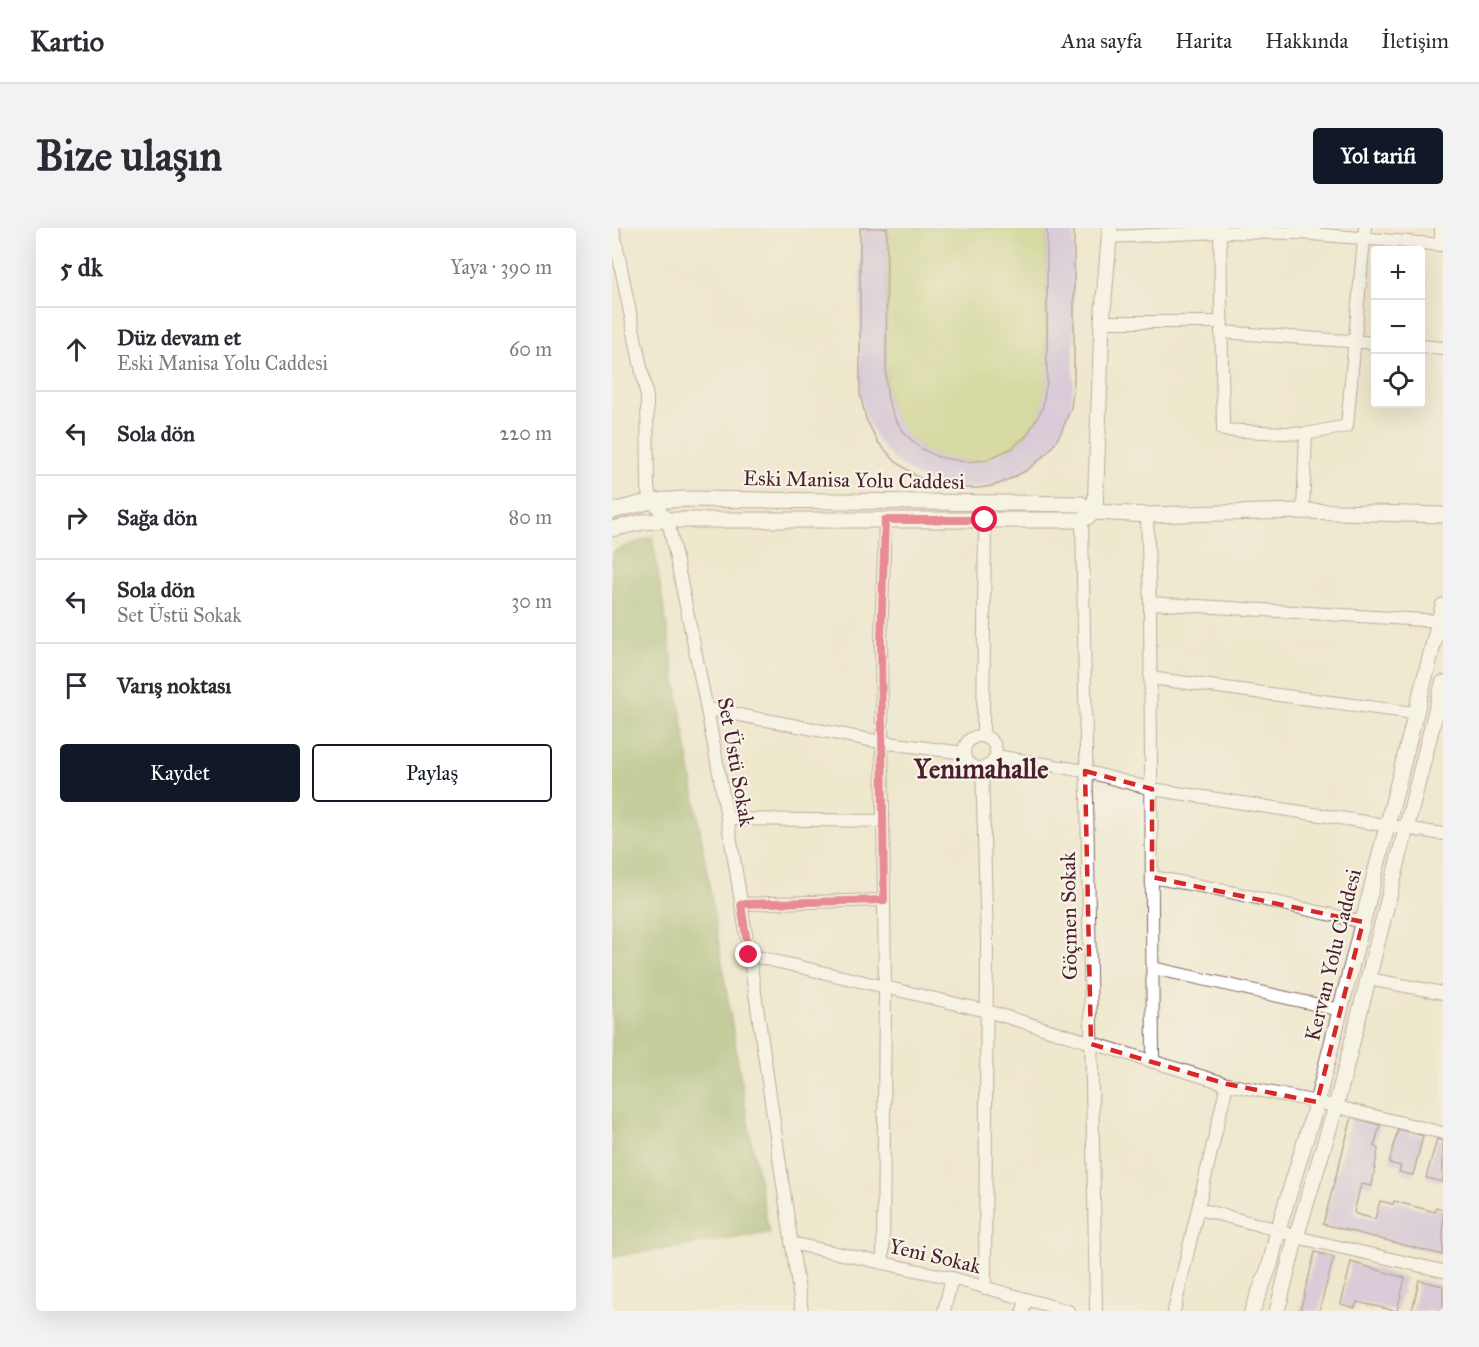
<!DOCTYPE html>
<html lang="tr">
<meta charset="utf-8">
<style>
body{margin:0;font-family:"IM FELL Great Primer",serif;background:#f2f2f3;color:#2b2b33}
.controls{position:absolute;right:18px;top:18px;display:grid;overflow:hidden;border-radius:6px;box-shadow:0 6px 24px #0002}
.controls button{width:54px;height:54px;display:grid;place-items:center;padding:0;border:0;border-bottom:2px solid #e1e1e2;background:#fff;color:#2b2b33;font:30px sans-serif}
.stop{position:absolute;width:18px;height:18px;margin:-14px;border:4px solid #e11d48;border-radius:50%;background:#fff}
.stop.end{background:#e11d48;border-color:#fff;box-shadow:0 2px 6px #0008}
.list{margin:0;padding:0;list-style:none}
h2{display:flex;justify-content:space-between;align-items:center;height:78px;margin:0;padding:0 24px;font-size:26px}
h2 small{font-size:20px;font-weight:400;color:#7c7c81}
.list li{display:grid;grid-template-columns:39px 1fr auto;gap:18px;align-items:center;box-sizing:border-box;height:84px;padding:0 24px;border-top:2px solid #e1e1e2}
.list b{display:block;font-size:22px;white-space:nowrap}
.list p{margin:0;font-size:20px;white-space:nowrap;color:#7c7c81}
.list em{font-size:20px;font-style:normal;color:#7c7c81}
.actions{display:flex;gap:12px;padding:18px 24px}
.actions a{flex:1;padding:14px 0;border:2px solid #111827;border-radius:6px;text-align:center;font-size:21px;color:#111827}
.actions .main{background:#111827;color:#fff}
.icon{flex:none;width:33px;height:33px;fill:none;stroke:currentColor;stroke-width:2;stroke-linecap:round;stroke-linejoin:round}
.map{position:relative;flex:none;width:831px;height:1083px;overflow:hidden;border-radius:6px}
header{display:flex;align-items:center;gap:36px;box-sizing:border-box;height:84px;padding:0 30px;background:#fff;border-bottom:2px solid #e1e1e2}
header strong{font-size:28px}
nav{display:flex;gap:33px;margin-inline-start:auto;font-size:21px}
.intro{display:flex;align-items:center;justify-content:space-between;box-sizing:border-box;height:144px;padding:0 36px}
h1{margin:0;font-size:42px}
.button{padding:15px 27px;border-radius:6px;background:#111827;color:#fff;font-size:21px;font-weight:700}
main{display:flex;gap:36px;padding:0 36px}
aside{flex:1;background:#fff;border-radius:6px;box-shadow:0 6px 24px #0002}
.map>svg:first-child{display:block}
.green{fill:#b8c86b;stroke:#81744b;stroke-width:1.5}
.forest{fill:#92ac5f;stroke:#6e6645;stroke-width:1.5}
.building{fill:#bfabe4}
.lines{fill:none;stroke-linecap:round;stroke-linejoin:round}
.minor-casing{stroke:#836564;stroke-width:14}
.major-casing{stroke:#836564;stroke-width:17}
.minor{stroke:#fff;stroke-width:12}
.major{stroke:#fff;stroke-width:15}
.route{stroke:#e11d48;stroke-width:8}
.marked{fill:none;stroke:#d62828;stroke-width:4.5;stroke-dasharray:12 8;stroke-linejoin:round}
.labels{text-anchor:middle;stroke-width:4.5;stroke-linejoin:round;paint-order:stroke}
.street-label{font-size:21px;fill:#4a1f2b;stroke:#f7f3e8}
.district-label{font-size:27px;font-weight:bold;fill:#4a1f2b;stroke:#f7f3e8}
</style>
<header>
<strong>Kartio</strong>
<nav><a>Ana sayfa</a><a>Harita</a><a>Hakkında</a><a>İletişim</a></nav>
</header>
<div class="intro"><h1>Bize ulaşın</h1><a class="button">Yol tarifi</a></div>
<main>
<aside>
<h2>5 dk<small>Yaya · 390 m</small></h2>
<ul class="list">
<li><svg class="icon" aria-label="ahead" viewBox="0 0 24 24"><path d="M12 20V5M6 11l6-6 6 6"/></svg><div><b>Düz devam et</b><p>Eski Manisa Yolu Caddesi</p></div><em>60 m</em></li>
<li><svg class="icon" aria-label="left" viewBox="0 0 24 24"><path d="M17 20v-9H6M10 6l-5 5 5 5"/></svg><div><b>Sola dön</b></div><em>220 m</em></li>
<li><svg class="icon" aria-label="right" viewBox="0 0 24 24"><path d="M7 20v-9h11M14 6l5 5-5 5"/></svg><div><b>Sağa dön</b></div><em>80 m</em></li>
<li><svg class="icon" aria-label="left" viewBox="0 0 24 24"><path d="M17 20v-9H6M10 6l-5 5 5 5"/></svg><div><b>Sola dön</b><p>Set Üstü Sokak</p></div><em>30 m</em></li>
<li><svg class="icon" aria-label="arrive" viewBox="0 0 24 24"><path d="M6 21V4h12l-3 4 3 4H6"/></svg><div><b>Varış noktası</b></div></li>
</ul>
<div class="actions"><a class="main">Kaydet</a><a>Paylaş</a></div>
</aside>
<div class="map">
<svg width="831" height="1083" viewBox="0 0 831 1083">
<rect width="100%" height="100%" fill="#f7f3e8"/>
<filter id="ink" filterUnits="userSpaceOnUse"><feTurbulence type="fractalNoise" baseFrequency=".0167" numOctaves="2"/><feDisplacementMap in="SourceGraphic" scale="12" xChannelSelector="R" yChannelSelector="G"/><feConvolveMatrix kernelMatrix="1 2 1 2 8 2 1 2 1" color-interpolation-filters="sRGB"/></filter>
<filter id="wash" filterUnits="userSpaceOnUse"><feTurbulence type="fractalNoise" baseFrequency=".008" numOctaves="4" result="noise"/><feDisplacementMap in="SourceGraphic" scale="24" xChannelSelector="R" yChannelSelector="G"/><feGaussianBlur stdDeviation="1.35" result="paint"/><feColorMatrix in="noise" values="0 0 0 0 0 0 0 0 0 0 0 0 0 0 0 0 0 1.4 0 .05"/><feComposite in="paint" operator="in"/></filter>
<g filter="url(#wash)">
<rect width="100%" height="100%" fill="#eee8cd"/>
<!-- green -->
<path class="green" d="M 275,0 L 435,0 C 435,37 435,73 435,110 C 435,133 438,159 430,182 C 426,195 416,206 406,215 C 368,248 304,236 282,189 C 277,178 275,166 274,154 Z"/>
<!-- forest -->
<path class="forest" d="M 40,308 L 137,901 L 157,1005 L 0,1029 L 0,324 Z"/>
<g id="blocks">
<!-- building -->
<g class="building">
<path d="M 248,0 L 275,0 L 274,154 L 276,172 L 283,191 L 294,207 L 308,220 L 326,229 L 354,234 L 374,232 L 400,220 L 415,207 L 430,182 L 435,154 L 435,0 L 462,0 L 462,155 L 459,180 L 449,204 L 443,215 L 435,225 L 415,242 L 392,254 L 380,258 L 367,260 L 341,260 L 316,254 L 304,248 L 283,233 L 266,214 L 254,191 L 248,166 Z"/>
<path d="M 740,889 L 768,897 L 762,919 L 766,920 L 760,958 L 749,956 L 742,984 L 744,986 L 763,991 L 768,973 L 781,976 L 782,973 L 823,984 L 824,979 L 831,981 L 831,1027 L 711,996 Z"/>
<path d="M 786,901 L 811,908 L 801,947 L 787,944 L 789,938 L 777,935 Z"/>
<path d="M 825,911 L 831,913 L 831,954 L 814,950 Z"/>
<path d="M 703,1024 L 722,1029 L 707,1083 L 688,1083 Z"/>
<path d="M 739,1034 L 793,1050 L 785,1083 L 745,1074 L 743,1080 L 729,1076 Z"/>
<path d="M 807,1052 L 831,1058 L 831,1083 L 800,1083 Z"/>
</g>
</g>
</g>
<g filter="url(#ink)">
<use href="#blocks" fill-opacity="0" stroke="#836564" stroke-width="1.5"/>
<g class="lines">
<defs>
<g id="minor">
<path d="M 1,0 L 35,169 L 36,260 L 40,273 L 56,292 C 77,391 98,490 115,590 C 144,754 164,919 190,1083"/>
<path d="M 608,0 L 611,202 L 694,206 L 735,198 L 753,0"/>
<path d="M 498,9 L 608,4 L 688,5 L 831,17"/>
<path d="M 829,17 L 829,0"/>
<path d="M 490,94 L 610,94"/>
<path d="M 609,104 L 764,115"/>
<path d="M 808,118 L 831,120"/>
<path d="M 691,283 L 694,206"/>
<path d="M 535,287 L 538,375 L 541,834"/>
<path d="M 470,292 L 484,1083"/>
<path d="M 538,375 L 827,393"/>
<path d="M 538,450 L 802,485"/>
<path d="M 96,481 L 269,514 L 352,525"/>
<circle cx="368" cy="524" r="16"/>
<path d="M 371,508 L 373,292"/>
<path d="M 384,528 L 473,543 L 540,561 L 831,606"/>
<path d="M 370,540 L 375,713 L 373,1060"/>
<path d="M 115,591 L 271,593"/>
<path d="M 540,649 L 605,661 L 751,694"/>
<path d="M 129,676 L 272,672"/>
<path d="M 137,727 L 375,783 L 615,856 L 705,874 L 831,905"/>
<path d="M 541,740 L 729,782"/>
<path d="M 757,751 L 831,765"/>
<path d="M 587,981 L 666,1002 L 684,1009 L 831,1043"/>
<path d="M 179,1015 L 340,1050 L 456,1083"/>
<path d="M 271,1035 L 273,759 L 269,412 L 273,292"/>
<path d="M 332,1083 L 340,1050"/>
<path d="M 411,1083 L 414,1071"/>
<path d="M 562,1083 L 615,856"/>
</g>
<g id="major">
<path d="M 0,283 L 40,273 L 73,271 L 469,276 L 483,284 L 535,287 L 691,283 L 831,287"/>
<path d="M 483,284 L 490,94 L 498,0"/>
<path d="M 0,301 L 31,294 L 56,292 L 470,292 L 483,284"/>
<path d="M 640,1083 L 658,1037 L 666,1002 L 705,874 L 831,378"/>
<path d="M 665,1083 L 684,1009 L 724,878 L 831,455"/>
</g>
</defs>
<!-- minor casing -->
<use href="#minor" class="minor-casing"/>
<!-- major casing -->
<use href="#major" class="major-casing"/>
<!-- minor -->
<use href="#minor" class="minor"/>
<!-- major -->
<use href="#major" class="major"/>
</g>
</g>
<g class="lines" filter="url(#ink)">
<!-- route -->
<path class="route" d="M 137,727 L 129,676 L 272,672 L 269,412 L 273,292 L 373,292"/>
</g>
<!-- marked area -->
<path d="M0 0H831V1083H0ZM 473,543 L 540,561 L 540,649 L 751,694 L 705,874 L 615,856 L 479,816 Z" fill="#eee8cd" fill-opacity=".55" fill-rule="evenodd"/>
<path class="marked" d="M 473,543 L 540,561 L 540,649 L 751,694 L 705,874 L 615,856 L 479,816 Z"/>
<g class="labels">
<!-- street labels -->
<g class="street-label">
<text transform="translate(242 252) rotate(1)" y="7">Eski Manisa Yolu Caddesi</text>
<text transform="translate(124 534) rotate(80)" y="7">Set Üstü Sokak</text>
<text transform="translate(457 688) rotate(-91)" y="7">Göçmen Sokak</text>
<text transform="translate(721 727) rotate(-76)" y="7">Kervan Yolu Caddesi</text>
<text transform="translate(323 1028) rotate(13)" y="7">Yeni Sokak</text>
</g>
<!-- district labels -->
<g class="district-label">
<text x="369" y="550">Yenimahalle</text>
</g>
</g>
</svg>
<div class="controls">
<button>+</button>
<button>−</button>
<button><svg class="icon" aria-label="locate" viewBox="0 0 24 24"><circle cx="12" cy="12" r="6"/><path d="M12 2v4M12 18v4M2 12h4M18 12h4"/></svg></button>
</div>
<div class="stop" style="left:373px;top:292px"></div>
<div class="stop end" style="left:137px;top:727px"></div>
</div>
</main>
